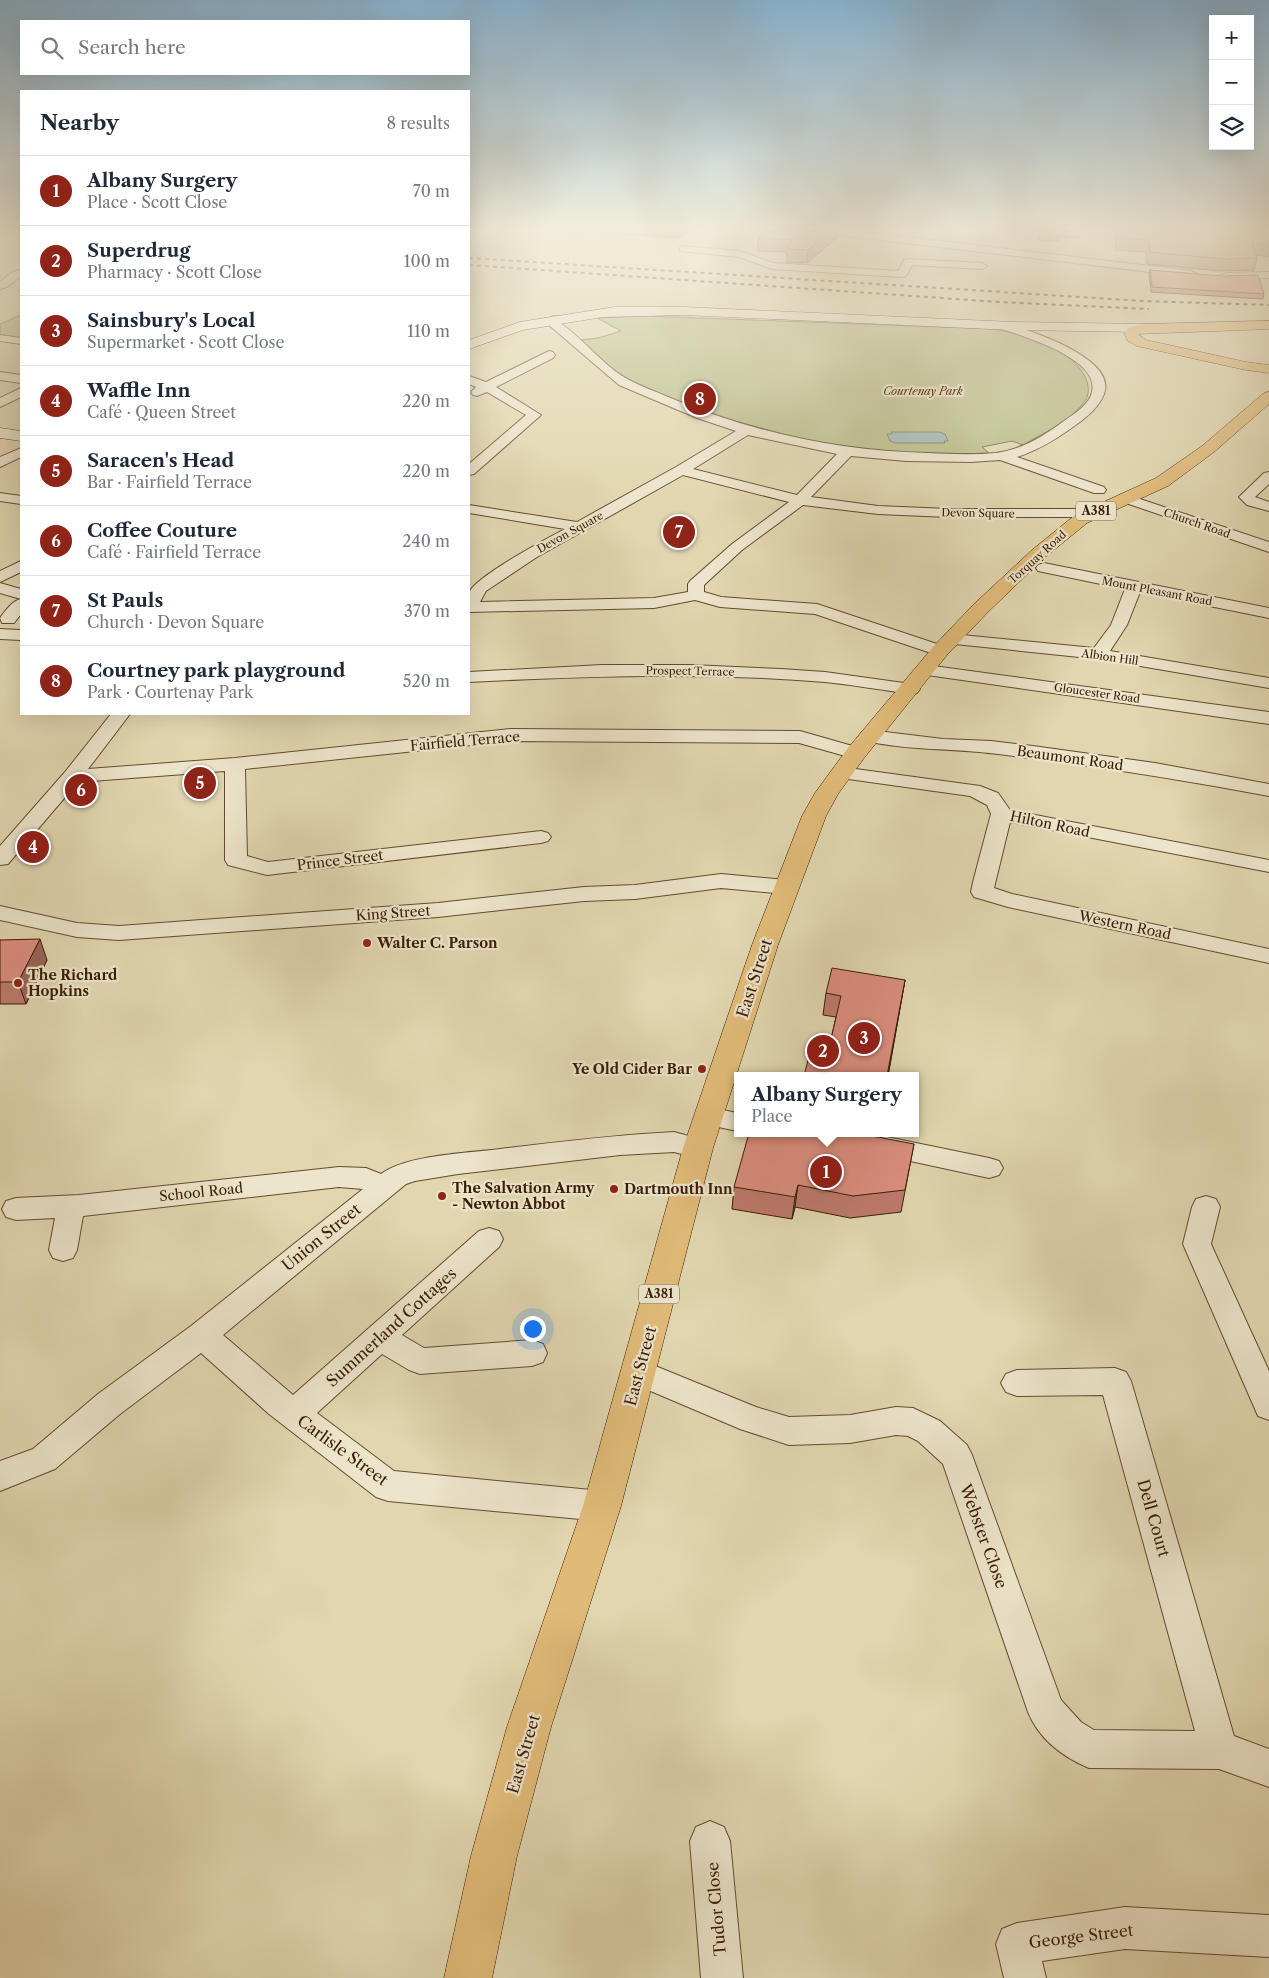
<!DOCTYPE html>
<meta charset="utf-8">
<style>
body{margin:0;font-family:"Libre Caslon Text",serif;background:#f2f2f3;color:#1f2937}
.controls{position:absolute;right:15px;top:15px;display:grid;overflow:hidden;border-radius:0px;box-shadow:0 5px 20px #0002}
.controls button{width:45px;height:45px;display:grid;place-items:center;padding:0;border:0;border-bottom:1px solid #e0e1e3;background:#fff;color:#1f2937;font:25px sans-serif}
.you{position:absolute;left:532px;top:1328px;width:18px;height:18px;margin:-12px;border:4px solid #fff;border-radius:50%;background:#1a73e8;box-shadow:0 0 0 8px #1a73e833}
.badge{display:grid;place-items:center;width:32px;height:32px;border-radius:50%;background:#8f2418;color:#fff;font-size:16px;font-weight:700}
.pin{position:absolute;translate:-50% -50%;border:2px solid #fff;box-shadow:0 1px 5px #0006}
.popup{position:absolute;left:734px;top:1072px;width:185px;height:65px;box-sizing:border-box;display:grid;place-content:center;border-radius:0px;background:#fff;filter:drop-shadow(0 1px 4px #0005);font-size:16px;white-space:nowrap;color:#747a83}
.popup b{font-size:19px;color:#1f2937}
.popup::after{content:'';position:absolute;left:50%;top:100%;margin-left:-10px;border:10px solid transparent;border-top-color:#fff}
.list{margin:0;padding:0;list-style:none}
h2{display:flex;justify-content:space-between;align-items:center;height:65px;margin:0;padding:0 20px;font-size:21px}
h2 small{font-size:16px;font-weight:400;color:#747a83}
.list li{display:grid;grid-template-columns:32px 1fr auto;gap:15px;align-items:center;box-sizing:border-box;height:70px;padding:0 20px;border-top:1px solid #e0e1e3}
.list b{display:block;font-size:19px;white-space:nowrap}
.list p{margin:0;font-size:16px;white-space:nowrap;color:#747a83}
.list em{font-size:16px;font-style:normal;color:#747a83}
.icon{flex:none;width:28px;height:28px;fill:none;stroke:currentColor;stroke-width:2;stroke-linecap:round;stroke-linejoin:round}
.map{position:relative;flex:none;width:1269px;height:1978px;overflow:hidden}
.search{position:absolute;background:#fff;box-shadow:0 5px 20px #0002;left:20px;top:20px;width:450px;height:55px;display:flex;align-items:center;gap:12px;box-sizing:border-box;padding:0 18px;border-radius:0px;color:#747a83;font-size:19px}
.panel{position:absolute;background:#fff;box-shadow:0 5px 20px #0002;left:20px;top:90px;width:450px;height:625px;border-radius:0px}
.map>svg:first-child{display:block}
.green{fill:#b8bc87;stroke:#796c46}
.water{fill:#9ab6b7;stroke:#747870}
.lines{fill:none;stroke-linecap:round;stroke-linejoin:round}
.street-casing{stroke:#644a30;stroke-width:2}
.secondary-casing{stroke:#3a1c05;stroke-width:1}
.primary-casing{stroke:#3a1c05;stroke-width:1}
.street{fill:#ece4cb;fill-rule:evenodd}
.secondary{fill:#ece4cb;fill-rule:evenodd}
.primary{fill:#e0bb78;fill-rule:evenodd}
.rail{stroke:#3a1c05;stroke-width:2;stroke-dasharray:4 4;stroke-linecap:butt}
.wall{fill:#bd7a6d;stroke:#3a1c05}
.shaded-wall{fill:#9a6359;stroke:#3a1c05}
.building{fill:#dc8e7f;stroke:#3a1c05}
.poi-dot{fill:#8f2418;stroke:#ece4cb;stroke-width:2}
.labels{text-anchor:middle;stroke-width:4.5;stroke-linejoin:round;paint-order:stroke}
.far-park-label{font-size:11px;font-style:italic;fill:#5a4426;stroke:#ece4cb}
.far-street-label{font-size:11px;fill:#3a1c05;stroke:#ece4cb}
.shield{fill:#ece4cb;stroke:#6f5840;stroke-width:1}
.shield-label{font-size:12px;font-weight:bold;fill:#3a1c05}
.street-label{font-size:14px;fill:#3a1c05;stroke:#ece4cb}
.poi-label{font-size:14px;font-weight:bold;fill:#3a1c05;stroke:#ece4cb;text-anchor:start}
.near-street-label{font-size:16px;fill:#3a1c05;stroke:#ece4cb}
</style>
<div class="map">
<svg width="1269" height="1978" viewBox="0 0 1269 1978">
<rect width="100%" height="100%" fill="#e1d6af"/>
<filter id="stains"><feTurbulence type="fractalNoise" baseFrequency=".004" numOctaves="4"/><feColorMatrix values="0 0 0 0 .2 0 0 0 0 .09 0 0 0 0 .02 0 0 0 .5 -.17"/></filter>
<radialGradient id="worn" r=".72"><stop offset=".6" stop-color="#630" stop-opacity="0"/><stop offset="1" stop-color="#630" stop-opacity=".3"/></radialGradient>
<!-- green -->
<g class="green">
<path d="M 21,315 L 21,339 L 0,336 L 0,324 Z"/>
<path d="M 646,316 L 993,329 C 1026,335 1063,344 1083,373 C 1088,381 1091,392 1085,401 C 1072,421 1043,433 1023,445 L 1012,441 L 982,447 L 989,453 L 955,455 L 900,454 L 822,444 L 790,436 L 702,412 L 661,396 L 609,369 L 581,340 L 598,338 L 621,331 L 597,318 Z"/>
</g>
<!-- water -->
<path class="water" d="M 891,432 L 940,432 L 945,434 L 948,441 L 944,441 L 945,443 L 895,443 L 890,441 L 887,434 L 892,434 Z"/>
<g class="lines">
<defs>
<g id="street">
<path d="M 825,231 L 858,231 L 1192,271 L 1197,274 L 1192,277 L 830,234 Z"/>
<path d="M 684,246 L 739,251 L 773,263 L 898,271 L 904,260 L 908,259 L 982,263 L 987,266 L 982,269 L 912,265 L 906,276 L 902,277 L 772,269 L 739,257 L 680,251 L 680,247 Z"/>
<path d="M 21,269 L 21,276 L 7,287 L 0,289 L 0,282 L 11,273 Z"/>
<path d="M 1269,272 L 1269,278 L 1226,279 L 1221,276 L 1226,273 Z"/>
<path d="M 554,316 L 558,317 L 560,323 C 585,340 603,366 629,380 C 642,387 655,391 668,397 C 751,432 837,451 928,453 C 950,454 973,455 996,453 C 1021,450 1044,436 1064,421 C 1074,414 1089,405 1092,392 C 1100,358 1022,336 999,328 L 997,326 L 1003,323 C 1027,329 1118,358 1104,394 C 1099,407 1088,416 1077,424 C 1058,438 1039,450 1017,457 L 1104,487 L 1106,490 L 1104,493 L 1094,493 L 1000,460 L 971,462 L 906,461 L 851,456 L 811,497 L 878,506 L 949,509 L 1093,509 L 1098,510 L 1100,513 L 1098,516 L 1093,517 L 949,517 L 878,514 L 803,505 L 742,550 L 704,585 L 704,592 L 721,597 L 817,604 L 946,647 L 949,651 L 946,655 L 940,656 L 815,614 L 720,607 L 695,600 L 654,608 L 469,612 C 469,606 467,598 469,593 C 474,577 548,538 565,529 L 469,513 L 469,505 L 577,522 L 676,467 L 736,431 L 697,418 L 619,385 L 550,326 L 548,319 ZM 748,435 L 837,454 L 797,495 L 693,469 ZM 683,475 L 789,502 L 732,544 L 690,581 L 688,584 L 688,592 L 654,598 L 480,602 L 486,591 L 537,557 Z"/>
<path d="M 0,335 L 21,338 L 21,344 L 0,341 Z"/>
<path d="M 549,351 L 553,352 L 555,355 L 553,358 L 496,387 L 541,415 L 474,474 L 469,475 L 469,464 L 526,415 L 487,392 L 477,396 L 473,395 L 471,392 L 476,387 L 469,384 L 469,376 L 486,382 Z"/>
<path d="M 0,372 L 21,375 L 21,383 L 0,380 Z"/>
<path d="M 21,388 L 21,397 L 0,407 L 0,398 Z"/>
<path d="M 21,448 L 21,457 L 0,467 L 0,457 Z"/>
<path d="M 1269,472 L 1269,484 L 1255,497 L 1269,502 L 1269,511 L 1247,505 L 1239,497 L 1264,473 Z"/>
<path d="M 0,493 L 21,496 L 21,504 L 0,501 Z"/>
<path d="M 1125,494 L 1269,542 L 1269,552 L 1120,501 L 1118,498 L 1120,495 Z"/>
<path d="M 21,561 L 21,572 L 0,582 L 0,571 Z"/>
<path d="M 1044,563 L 1269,608 L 1269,618 L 1140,592 L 1127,625 L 1110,651 L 1269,678 L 1269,688 L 1099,659 L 945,643 L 942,639 L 945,635 L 951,634 L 1094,648 L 1111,625 L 1125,589 L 1038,571 L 1036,568 L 1038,565 Z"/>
<path d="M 0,583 L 21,589 L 21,599 L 0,593 Z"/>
<path d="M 21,599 L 21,614 L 14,623 L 2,623 L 0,618 C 5,611 12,601 21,599 Z"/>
<path d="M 0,629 L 21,630 L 21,640 L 0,639 Z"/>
<path d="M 602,665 L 691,665 L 781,669 L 825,672 L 911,684 L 917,685 L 920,689 L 917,693 L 911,694 C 882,690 854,685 825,682 C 706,672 588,676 469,682 L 469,672 Z"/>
<path d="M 926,665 L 1269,712 L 1269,724 L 920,674 L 917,670 L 920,666 Z"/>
<path d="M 111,714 L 130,714 L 88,769 L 235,758 L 511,729 L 800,731 L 863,749 L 866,753 L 863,757 L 856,759 L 799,743 L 511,741 L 245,769 L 247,856 L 268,862 L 541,831 L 548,833 L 551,837 L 548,841 L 541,843 L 267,875 L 228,865 L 225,860 L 225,771 L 78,782 L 8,864 L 0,865 L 0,846 L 65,772 Z"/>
<path d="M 869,730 L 943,739 L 991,741 L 1033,746 L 1155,763 L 1269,784 L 1269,796 C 1179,779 1089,765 998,754 C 953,748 907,751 862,740 L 859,736 L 862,732 Z"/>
<path d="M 841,767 L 980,786 L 998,793 L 1010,810 L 1269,860 L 1269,872 L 1010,822 L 994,888 L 1012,894 L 1269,949 L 1269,963 L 1008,907 L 974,897 L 971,892 L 973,882 L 991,814 L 987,805 L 970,796 L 834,777 L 831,773 L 834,769 Z"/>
<path d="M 721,874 L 786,880 L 794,882 L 797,887 L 794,892 L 786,894 L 721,888 L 635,899 L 584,901 L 438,917 L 119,940 L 77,937 L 0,920 L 0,906 L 77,923 L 119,926 L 438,903 L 584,887 L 635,885 Z"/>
<path d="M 709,1107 L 737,1113 L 737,1131 L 700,1123 L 696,1116 L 700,1109 Z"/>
<path d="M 674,1132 L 707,1141 L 711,1148 L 707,1155 L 698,1158 L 674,1152 L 620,1155 L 458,1174 L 415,1181 L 406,1184 L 223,1335 L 293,1395 L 479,1231 L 489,1228 L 499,1231 L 503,1239 L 499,1247 L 402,1335 L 424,1348 L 532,1340 L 543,1344 L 547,1353 L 543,1362 L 532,1366 L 420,1374 L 409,1370 L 382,1354 L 317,1413 L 394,1471 L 602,1491 L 614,1495 L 619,1506 L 614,1517 L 602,1521 L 388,1501 L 376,1497 L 269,1414 L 201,1353 L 120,1414 L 55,1469 L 0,1491 L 0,1461 L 33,1449 L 98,1394 L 191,1326 L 363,1189 L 339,1187 L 83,1216 L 77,1250 L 73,1258 L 63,1261 L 53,1258 L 49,1250 L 55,1218 L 16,1220 L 6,1217 L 2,1209 L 6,1201 L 16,1198 L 79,1195 L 339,1167 L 366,1168 L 381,1174 C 405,1155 469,1153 500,1149 C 558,1142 616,1135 674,1132 Z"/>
<path d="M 882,1136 L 989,1158 L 999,1161 L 1003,1168 L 999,1175 L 989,1178 L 873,1153 L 869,1146 L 873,1139 Z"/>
<path d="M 1206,1196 L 1216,1199 L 1220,1207 L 1211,1244 L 1269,1371 L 1269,1420 L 1258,1416 L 1183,1244 L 1192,1207 L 1196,1199 Z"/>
<path d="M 638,1359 L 756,1407 L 789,1417 L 850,1415 L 896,1407 L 913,1408 L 940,1421 L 967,1445 L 972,1455 L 1061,1700 L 1081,1722 L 1094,1730 L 1195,1731 L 1103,1395 L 1017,1396 L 1006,1392 L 1001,1383 L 1006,1374 L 1017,1370 L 1115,1368 L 1126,1372 L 1131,1381 L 1234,1736 L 1269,1749 L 1269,1787 L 1219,1769 L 1089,1768 C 1063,1757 1039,1739 1028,1712 L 943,1464 L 918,1441 L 908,1436 L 896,1435 L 850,1443 L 789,1445 L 740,1429 L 627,1381 L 623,1372 L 627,1363 Z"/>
<path d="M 710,1821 L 724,1827 L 730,1841 L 743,1978 L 701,1978 L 690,1841 L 696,1827 Z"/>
<path d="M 1125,1907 L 1269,1915 L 1269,1957 L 1125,1949 L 1042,1961 L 1046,1978 L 1004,1978 L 996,1944 L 1002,1929 L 1017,1923 Z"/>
</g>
<g id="secondary">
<path d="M 615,307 L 684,307 L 1013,322 L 1144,324 L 1151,328 L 1144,332 L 1013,330 L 684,315 L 603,317 L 523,330 L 469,349 L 469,340 L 520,322 Z"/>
<path d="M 0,428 L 21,431 L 21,441 L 0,438 Z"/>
</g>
<g id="primary">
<path d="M 1269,321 L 1269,329 L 1138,334 L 1146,340 L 1246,362 L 1269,365 L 1269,373 L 1246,370 L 1137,346 L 1128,341 L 1124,333 L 1129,327 L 1144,324 Z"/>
<path d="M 1269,392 L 1269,404 L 1214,452 L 1168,486 L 1087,523 L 1044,558 L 988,612 L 947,655 L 864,758 L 838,794 L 826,816 L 778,945 L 713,1148 L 621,1506 L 551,1727 L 517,1856 L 492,1978 L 444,1978 L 471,1856 L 507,1727 L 583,1506 L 683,1148 L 752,945 L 802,816 L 815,793 L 848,748 L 933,647 L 974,604 L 1032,550 L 1075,515 L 1156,478 L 1202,446 L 1264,393 Z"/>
</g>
</defs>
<!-- street casing -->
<use href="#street" class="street-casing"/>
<!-- secondary casing -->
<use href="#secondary" class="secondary-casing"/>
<!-- primary casing -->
<use href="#primary" class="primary-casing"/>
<!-- street -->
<use href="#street" class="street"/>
<!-- secondary -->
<use href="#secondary" class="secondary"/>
<!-- primary -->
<use href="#primary" class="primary"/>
<!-- rail -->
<g class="rail">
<path d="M 469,258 L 1143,301 L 1269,305"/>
<path d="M 469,265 L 999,302 L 1149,309"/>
</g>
</g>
<!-- wall -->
<g class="wall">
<path d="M 560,231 L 578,231 L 577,232 Z"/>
<path d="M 607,231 L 689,231 L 680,238 L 607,233 Z"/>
<path d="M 1039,231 L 1080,231 L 1079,238 L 1059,237 L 1059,241 L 1038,240 Z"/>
<path d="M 1116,231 L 1269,231 L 1269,257 L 1256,255 L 1257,258 L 1254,270 L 1221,271 L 1147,264 L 1146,252 L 1116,250 Z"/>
<path d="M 838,237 L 807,263 L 787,262 L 787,252 L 758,251 L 758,238 Z"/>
<path d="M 1150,270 L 1264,294 L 1263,299 L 1151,292 L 1149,274 Z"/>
<path d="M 0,940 L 47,960 L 26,1004 L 0,1004 Z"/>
<path d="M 905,980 L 888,1076 L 804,1076 L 831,1039 L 836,1017 L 823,1015 L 826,993 Z"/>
<path d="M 914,1144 L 901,1212 L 850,1218 L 795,1207 L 792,1219 L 732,1209 L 734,1187 Z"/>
</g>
<!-- shaded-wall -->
<g class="shaded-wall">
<path d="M 680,231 L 689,231 L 680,238 Z"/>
<path d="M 830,231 L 838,231 L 838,237 L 807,263 L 808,250 Z"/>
<path d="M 40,939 L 47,960 L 26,1004 L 18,982 Z"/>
<path d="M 905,980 L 888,1076 L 887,1076 Z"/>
<path d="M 798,1185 L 795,1207 L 792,1219 L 795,1197 Z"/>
</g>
<!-- building -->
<g class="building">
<path d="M 767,231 L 830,231 L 808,250 L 788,249 L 792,240 L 758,238 Z"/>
<path d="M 1118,231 L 1250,231 L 1269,234 L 1269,245 L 1252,242 L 1257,258 L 1224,259 L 1150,252 L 1148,240 L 1119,238 Z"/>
<path d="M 1150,270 L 1222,276 L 1258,275 L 1264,294 L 1152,287 Z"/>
<path d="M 40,939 L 18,982 L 0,982 L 0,940 Z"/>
<path d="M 832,968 L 905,980 L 887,1076 L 804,1076 L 814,1036 L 831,1039 L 841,996 L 826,993 Z"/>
<path d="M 749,1133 L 857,1133 L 914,1144 L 905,1190 L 853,1196 L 798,1185 L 795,1197 L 734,1187 Z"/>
</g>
<!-- sky -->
<linearGradient id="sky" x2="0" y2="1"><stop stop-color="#89b5d4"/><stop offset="0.45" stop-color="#f2eddb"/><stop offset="1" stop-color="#f2eddb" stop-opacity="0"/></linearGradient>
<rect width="1269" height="508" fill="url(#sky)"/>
<!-- markers -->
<g class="poi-dot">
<circle cx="367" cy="943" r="5"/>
<circle cx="18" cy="983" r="5"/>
<circle cx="702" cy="1069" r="5"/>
<circle cx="614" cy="1189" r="5"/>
<circle cx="442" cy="1196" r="5"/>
</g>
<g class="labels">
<!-- far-park labels -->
<g class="far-park-label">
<text x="923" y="395">Courtenay Park</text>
</g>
<!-- far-street labels -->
<g class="far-street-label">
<text transform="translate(978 513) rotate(1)" y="4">Devon Square</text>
<text transform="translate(1197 523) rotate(19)" y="4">Church Road</text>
<text transform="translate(570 532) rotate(-29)" y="4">Devon Square</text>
<text transform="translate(1037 557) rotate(-42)" y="4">Torquay Road</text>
<text transform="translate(1157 591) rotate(11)" y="4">Mount Pleasant Road</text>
<text transform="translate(1110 657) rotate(8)" y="4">Albion Hill</text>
<text transform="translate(690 671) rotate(1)" y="4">Prospect Terrace</text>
<text transform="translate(1097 693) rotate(8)" y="4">Gloucester Road</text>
</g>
<!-- shield labels -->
<g class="shield">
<rect x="1076" y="501.5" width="40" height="19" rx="4"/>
<rect x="639" y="1284.5" width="40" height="19" rx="4"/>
</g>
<g class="shield-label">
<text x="1096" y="515">A381</text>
<text x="659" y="1298">A381</text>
</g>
<!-- street labels -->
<g class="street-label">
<text transform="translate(465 741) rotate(-5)" y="5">Fairfield Terrace</text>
<text transform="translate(1070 758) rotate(8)" y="5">Beaumont Road</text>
<text transform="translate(1050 824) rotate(12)" y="5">Hilton Road</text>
<text transform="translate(340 860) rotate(-7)" y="5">Prince Street</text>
<text transform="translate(393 913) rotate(-4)" y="5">King Street</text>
<text transform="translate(1125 925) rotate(12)" y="5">Western Road</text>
<text transform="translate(201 1192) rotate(-6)" y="5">School Road</text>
</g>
<!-- poi labels -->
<g class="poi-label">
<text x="377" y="948">Walter C. Parson</text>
<text x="28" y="980">The Richard<tspan x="28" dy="16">Hopkins</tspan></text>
<text x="692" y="1074" text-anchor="end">Ye Old Cider Bar</text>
<text x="452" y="1193">The Salvation Army<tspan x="452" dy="16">- Newton Abbot</tspan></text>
<text x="624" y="1194">Dartmouth Inn</text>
</g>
<!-- near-street labels -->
<g class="near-street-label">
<text transform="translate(754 978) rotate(-72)" y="6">East Street</text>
<text transform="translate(321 1237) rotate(-39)" y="6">Union Street</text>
<text transform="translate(391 1327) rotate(-42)" y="6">Summerland Cottages</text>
<text transform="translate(640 1366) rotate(-75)" y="6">East Street</text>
<text transform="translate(343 1450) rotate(36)" y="6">Carlisle Street</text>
<text transform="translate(1154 1518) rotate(74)" y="6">Dell Court</text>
<text transform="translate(984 1536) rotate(70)" y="6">Webster Close</text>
<text transform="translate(523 1754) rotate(-74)" y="6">East Street</text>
<text transform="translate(716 1909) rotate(-95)" y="6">Tudor Close</text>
<text transform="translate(1081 1936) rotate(-7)" y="6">George Street</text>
</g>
</g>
<rect width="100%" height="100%" filter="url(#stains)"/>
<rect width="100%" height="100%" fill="url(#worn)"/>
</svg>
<div class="controls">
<button>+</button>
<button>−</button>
<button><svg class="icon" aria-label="layers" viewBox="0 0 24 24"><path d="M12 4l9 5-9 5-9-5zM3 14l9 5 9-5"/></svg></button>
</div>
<div class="you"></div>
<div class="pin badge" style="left:826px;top:1172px">1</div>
<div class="popup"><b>Albany Surgery</b>Place</div>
<div class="pin badge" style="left:823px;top:1051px">2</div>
<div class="pin badge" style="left:864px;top:1038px">3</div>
<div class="pin badge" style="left:33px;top:847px">4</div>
<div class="pin badge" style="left:200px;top:783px">5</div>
<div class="pin badge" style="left:81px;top:790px">6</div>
<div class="pin badge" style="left:679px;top:532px">7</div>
<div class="pin badge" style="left:700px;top:399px">8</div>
<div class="search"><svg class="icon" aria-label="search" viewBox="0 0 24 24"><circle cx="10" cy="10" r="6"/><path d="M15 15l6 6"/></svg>Search here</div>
<section class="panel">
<h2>Nearby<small>8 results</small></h2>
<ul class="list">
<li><span class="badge">1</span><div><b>Albany Surgery</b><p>Place · Scott Close</p></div><em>70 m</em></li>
<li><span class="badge">2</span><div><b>Superdrug</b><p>Pharmacy · Scott Close</p></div><em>100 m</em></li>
<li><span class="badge">3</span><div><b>Sainsbury's Local</b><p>Supermarket · Scott Close</p></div><em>110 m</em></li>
<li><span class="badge">4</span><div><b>Waffle Inn</b><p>Café · Queen Street</p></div><em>220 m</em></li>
<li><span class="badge">5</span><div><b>Saracen's Head</b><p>Bar · Fairfield Terrace</p></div><em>220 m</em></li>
<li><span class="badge">6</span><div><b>Coffee Couture</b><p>Café · Fairfield Terrace</p></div><em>240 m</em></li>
<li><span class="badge">7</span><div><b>St Pauls</b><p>Church · Devon Square</p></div><em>370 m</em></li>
<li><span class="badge">8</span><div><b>Courtney park playground</b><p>Park · Courtenay Park</p></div><em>520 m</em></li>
</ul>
</section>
</div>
